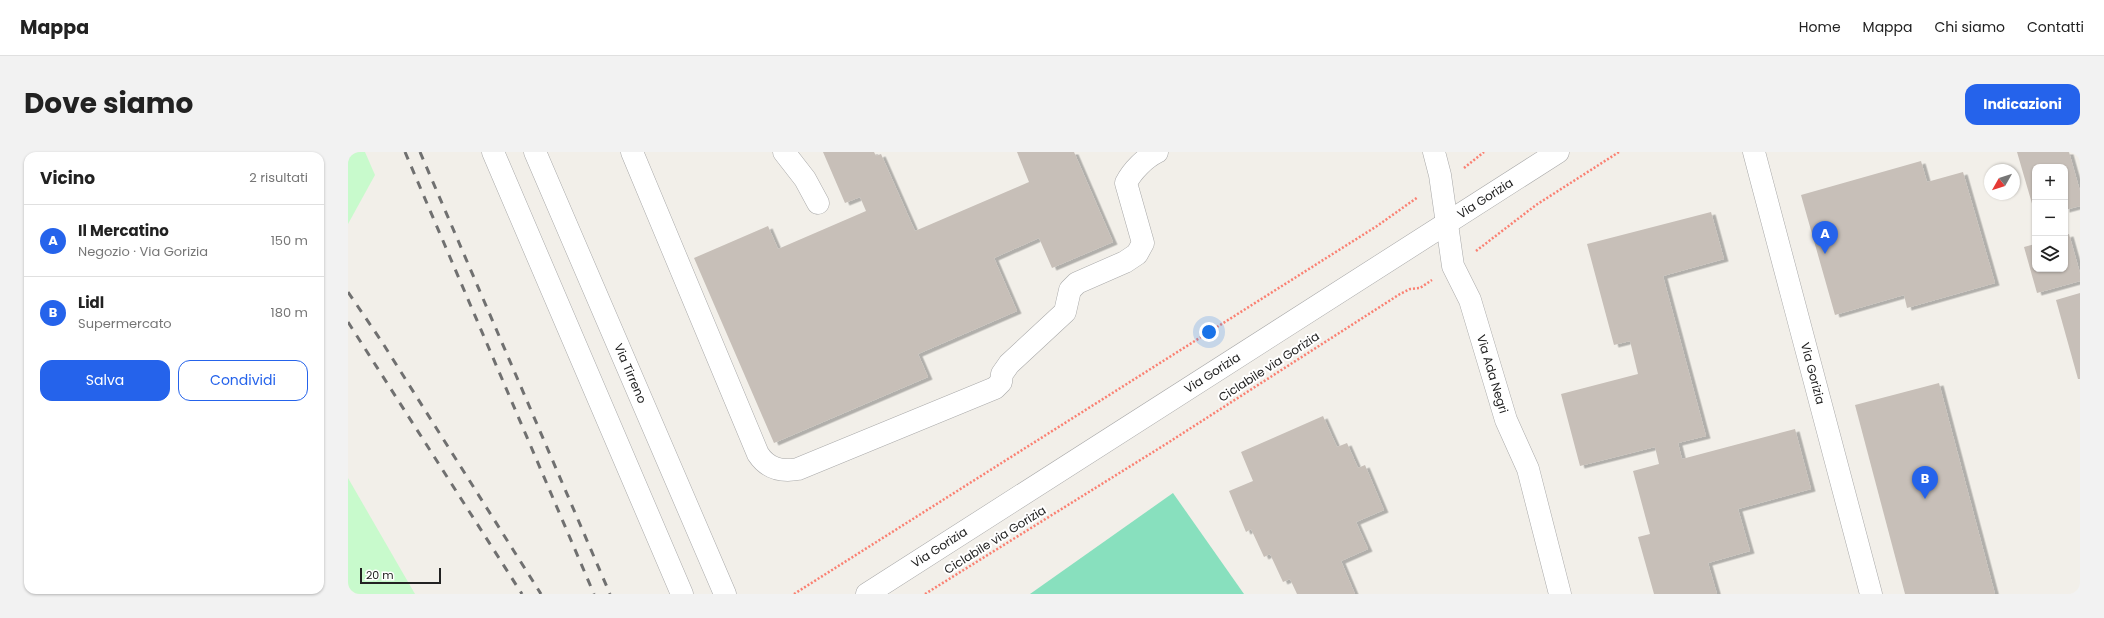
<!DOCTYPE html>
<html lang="it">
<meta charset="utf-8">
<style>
body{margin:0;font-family:Poppins,sans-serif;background:#f2f2f2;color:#222}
.controls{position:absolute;right:12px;top:12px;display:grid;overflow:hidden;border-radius:8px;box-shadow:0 1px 3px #0004}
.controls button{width:36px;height:36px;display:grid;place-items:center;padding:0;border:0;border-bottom:1px solid #e0e0e0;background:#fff;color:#222;font:20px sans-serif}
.compass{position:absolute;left:1636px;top:12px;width:36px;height:36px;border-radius:50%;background:#fff;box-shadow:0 1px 3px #0004;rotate:231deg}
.scale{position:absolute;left:12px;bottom:10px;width:81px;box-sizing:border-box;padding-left:4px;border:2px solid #222;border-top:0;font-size:11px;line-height:14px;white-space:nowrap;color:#222;-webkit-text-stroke:3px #fff;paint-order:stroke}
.you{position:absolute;left:861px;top:180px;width:14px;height:14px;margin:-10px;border:3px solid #fff;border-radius:50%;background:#1a73e8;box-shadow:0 0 0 6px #1a73e833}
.badge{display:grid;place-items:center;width:26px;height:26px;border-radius:50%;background:#2563eb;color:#fff;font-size:13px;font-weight:700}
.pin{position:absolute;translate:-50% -33px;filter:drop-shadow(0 1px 2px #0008)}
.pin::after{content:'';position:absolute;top:21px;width:14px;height:12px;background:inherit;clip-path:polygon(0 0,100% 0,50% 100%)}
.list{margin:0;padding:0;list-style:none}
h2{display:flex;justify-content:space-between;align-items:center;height:52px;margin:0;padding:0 16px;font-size:17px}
h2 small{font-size:13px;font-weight:400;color:#767676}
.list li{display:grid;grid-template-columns:26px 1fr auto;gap:12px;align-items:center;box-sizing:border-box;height:72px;padding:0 16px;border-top:1px solid #e0e0e0}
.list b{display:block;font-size:15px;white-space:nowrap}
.list p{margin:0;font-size:13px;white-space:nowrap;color:#767676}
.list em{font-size:13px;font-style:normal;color:#767676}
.actions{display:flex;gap:8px;padding:12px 16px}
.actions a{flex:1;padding:9px 0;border:1px solid #2563eb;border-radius:12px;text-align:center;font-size:14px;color:#2563eb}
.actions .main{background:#2563eb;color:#fff}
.icon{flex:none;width:22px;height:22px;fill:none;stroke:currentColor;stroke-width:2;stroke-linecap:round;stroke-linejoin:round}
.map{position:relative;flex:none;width:1732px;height:442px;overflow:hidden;border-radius:12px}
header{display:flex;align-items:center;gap:24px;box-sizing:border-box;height:56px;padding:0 20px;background:#fff;border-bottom:1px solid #e0e0e0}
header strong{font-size:19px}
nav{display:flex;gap:22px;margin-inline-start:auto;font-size:14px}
.intro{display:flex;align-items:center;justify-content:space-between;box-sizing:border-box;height:96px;padding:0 24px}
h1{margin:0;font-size:28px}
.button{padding:10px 18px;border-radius:12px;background:#2563eb;color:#fff;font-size:14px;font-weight:700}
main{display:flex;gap:24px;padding:0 24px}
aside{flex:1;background:#fff;border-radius:12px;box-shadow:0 1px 3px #0004}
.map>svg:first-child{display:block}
.park{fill:#c8facc}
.pitch{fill:#88e0be}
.building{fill:#c7bfb8;filter:url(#shadow)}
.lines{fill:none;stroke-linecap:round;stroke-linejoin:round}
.minor-casing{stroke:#a9a9a9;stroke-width:23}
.path{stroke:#fa8072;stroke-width:2.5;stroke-dasharray:2 2;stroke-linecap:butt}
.minor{stroke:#fff;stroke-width:22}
.rail{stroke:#707070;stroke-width:3;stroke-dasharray:8 8;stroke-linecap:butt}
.labels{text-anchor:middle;stroke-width:4;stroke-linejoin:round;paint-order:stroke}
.street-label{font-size:12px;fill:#222;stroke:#fff}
</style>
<header>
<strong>Mappa</strong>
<nav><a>Home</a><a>Mappa</a><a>Chi siamo</a><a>Contatti</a></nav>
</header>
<div class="intro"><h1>Dove siamo</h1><a class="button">Indicazioni</a></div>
<main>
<aside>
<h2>Vicino<small>2 risultati</small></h2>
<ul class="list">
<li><span class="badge">A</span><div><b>Il Mercatino</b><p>Negozio · Via Gorizia</p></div><em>150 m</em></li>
<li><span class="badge">B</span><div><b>Lidl</b><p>Supermercato</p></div><em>180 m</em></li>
</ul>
<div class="actions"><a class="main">Salva</a><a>Condividi</a></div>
</aside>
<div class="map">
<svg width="1732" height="442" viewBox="0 0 1732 442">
<defs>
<filter id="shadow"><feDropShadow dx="4.5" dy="2.5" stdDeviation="0" flood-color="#0004"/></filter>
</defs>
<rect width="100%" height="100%" fill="#f2efe9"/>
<!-- park -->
<g class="park">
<path d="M 0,0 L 17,0 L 27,23 L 0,72 Z"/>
<path d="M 0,326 L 67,442 L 0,442 Z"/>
</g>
<!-- pitch -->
<path class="pitch" d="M 825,341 L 896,442 L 682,442 Z"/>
<!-- building -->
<g class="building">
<path d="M 475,0 L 526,0 L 528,4 L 533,2 L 567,79 L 681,30 L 669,0 L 726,0 L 765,90 L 704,116 L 691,86 L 646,106 L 669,159 L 570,202 L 580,225 L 426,291 L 346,106 L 420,74 L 430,97 L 518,59 L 512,45 L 497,51 Z"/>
<path d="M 1669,0 L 1721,0 L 1732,39 L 1732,54 L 1717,58 L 1717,15 L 1687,15 L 1687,62 Z"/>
<path d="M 1573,9 L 1579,30 L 1615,20 L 1647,131 L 1559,156 L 1556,143 L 1487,163 L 1453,43 Z"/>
<path d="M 1363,60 L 1376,107 L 1315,124 L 1358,284 L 1330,291 L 1334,307 L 1447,277 L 1463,337 L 1390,357 L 1402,399 L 1360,411 L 1369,442 L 1306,442 L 1290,385 L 1302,382 L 1285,319 L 1311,312 L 1307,295 L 1232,314 L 1213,242 L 1290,222 L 1282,189 L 1266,193 L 1239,92 Z"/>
<path d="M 1721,82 L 1732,121 L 1732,129 L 1689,141 L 1676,95 L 1687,92 L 1687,117 L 1717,117 L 1717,83 Z"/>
<path d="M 1732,141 L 1732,227 L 1730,227 L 1708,148 Z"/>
<path d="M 1591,231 L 1647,442 L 1557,442 L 1507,253 Z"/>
<path d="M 975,264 L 989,295 L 999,291 L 1010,316 L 1017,313 L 1036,358 L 1008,370 L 1020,397 L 993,409 L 1007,442 L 949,442 L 942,427 L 935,430 L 922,402 L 916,405 L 903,377 L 898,380 L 881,339 L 905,329 L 893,300 Z"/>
</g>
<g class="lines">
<defs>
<g id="minor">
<path d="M 145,0 L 334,442"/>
<path id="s1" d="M 187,0 L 377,442"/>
<path d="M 284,0 L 410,302 C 420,317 433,320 450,317 L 647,236 L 653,230 L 654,222 L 661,212 L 717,160 L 722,138 L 729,131 L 777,110 L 789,102 L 795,91 L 778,31 C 784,19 797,6 809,0"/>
<path d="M 436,0 L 457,27 L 470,51"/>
<path id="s2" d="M 1086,0 L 1092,23 L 1105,114 L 1122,148 L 1158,268 L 1180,317 L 1212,442"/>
<path id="s3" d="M 1406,0 L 1523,442"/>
<path id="s4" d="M 519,442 L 1210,0"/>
</g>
</defs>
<!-- minor casing -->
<use href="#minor" class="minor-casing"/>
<!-- path -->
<g class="path">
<path d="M 1116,16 L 1136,0"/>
<path d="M 1128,99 L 1188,53 L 1271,0"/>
<path d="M 446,442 L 1029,74 L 1070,45"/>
<path d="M 577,442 L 818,292 L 1052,142 L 1062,137 L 1072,136 L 1084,128"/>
</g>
<!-- minor -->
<use href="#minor" class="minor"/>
<!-- rail -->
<g class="rail">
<path d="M 57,0 L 246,442"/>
<path d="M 72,0 L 262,442"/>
<path d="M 0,140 L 34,190 L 193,442"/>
<path d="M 0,170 L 174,442"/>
</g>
</g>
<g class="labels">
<!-- street labels -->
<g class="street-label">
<text dy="4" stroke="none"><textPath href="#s4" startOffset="734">Via Gorizia</textPath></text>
<text transform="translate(921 215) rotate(-33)" y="4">Ciclabile via Gorizia</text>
<text dy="4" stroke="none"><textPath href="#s1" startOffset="241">Via Tirreno</textPath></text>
<text dy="4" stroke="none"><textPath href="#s4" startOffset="410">Via Gorizia</textPath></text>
<text dy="4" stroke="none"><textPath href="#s3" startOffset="229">Via Gorizia</textPath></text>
<text dy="4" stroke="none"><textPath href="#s2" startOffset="231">Via Ada Negri</textPath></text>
<text transform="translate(647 388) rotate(-32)" y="4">Ciclabile via Gorizia</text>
<text dy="4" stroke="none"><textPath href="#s4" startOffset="86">Via Gorizia</textPath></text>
</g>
</g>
</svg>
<div class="controls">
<button>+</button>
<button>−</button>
<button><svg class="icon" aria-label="layers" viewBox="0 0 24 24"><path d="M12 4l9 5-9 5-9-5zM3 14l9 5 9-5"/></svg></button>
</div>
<svg class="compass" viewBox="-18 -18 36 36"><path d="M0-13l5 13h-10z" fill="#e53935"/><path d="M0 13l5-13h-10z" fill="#767676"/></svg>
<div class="scale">20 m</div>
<div class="you"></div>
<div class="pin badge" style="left:1477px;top:102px">A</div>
<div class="pin badge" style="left:1577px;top:347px">B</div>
</div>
</main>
